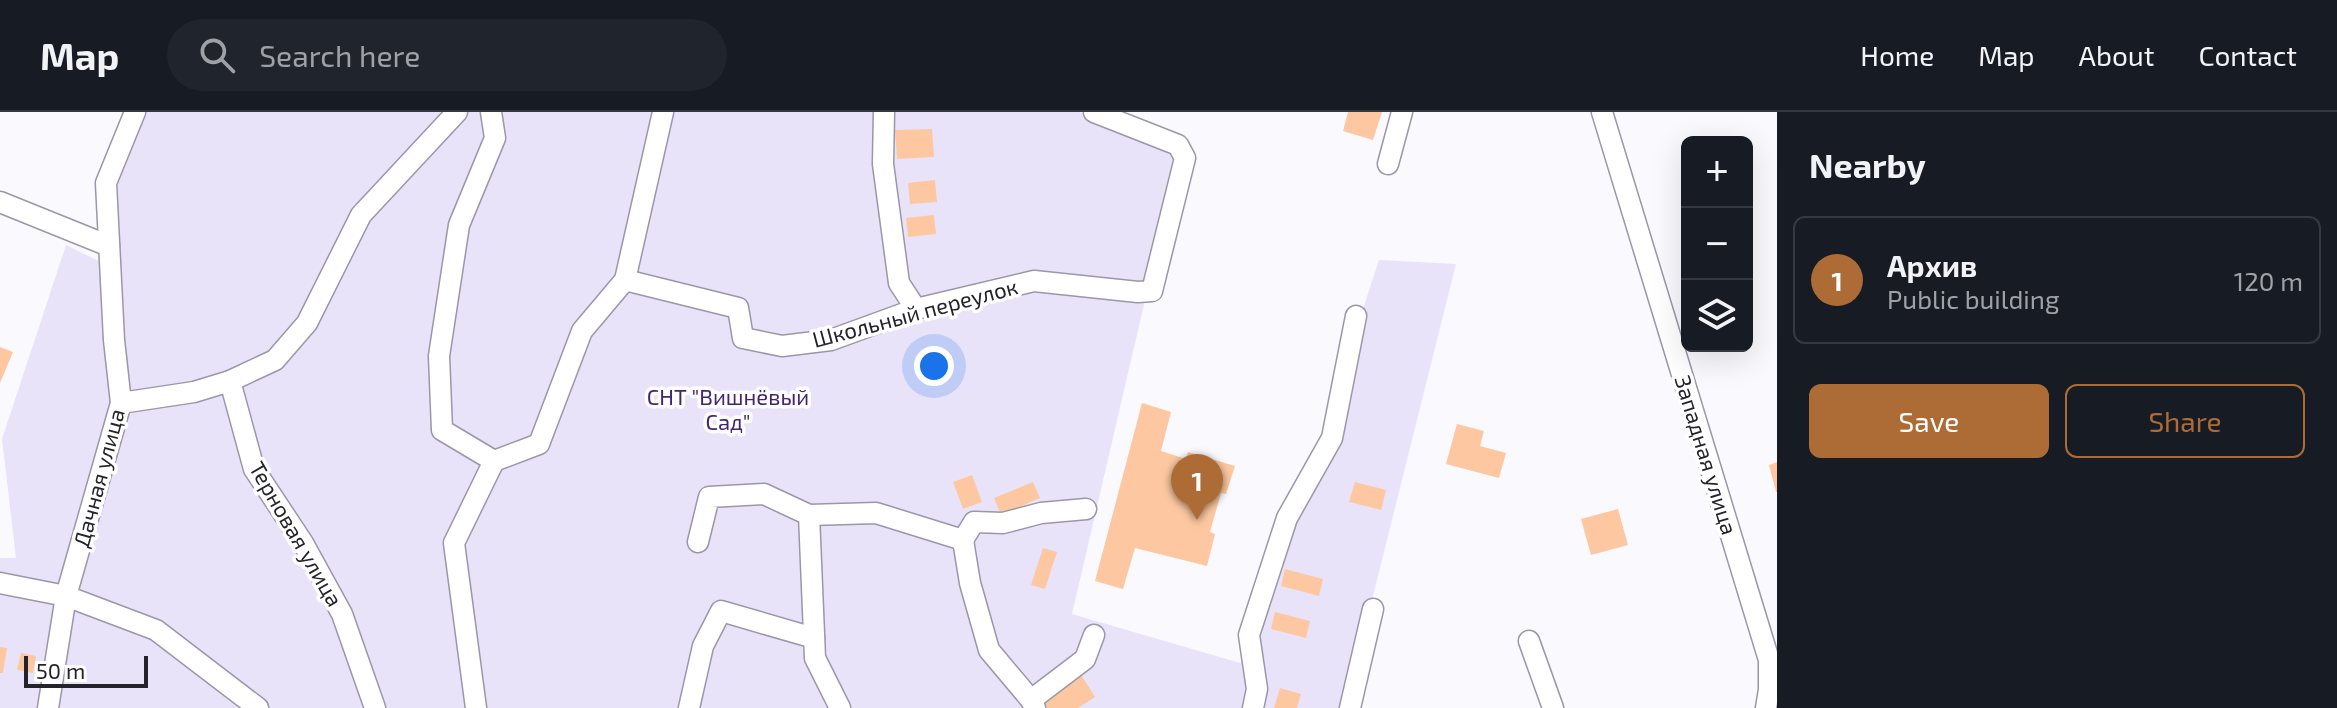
<!DOCTYPE html>
<meta charset="utf-8">
<style>
body{margin:0;font-family:"Exo 2",sans-serif;background:#20242c;color:#f1f3f6}
.controls{position:absolute;right:24px;top:24px;display:grid;overflow:hidden;border-radius:12px;box-shadow:0 8px 32px #0002}
.controls button{width:72px;height:72px;display:grid;place-items:center;padding:0;border:0;border-bottom:2px solid #363941;background:#171b24;color:#f1f3f6;font:40px sans-serif}
.scale{position:absolute;left:24px;bottom:20px;width:124px;box-sizing:border-box;padding-left:8px;border:4px solid #25232a;border-top:0;font-size:22px;line-height:28px;white-space:nowrap;color:#25232a;-webkit-text-stroke:6px #fff;paint-order:stroke}
.you{position:absolute;left:934px;top:254px;width:28px;height:28px;margin:-20px;border:6px solid #fff;border-radius:50%;background:#1a73e8;box-shadow:0 0 0 12px #1a73e833}
.badge{display:grid;place-items:center;width:52px;height:52px;border-radius:50%;background:#ad6c36;color:#fff;font-size:26px;font-weight:700}
.pin{position:absolute;translate:-50% -66px;filter:drop-shadow(0 2px 4px #0008)}
.pin::after{content:'';position:absolute;top:42px;width:28px;height:24px;background:inherit;clip-path:polygon(0 0,100% 0,50% 100%)}
.list{margin:0;padding:0;list-style:none}
h2{display:flex;justify-content:space-between;align-items:center;height:104px;margin:0;padding:0 32px;font-size:34px}
h2 small{font-size:26px;font-weight:400;color:#9ea1a6}
.list li{display:grid;grid-template-columns:52px 1fr auto;gap:24px;align-items:center;box-sizing:border-box;height:128px;margin:0 16px 16px;padding:0 16px;border:2px solid #363941;border-radius:12px}
.list b{display:block;font-size:30px;white-space:nowrap}
.list p{margin:0;font-size:26px;white-space:nowrap;color:#9ea1a6}
.list em{font-size:26px;font-style:normal;color:#9ea1a6}
.actions{display:flex;gap:16px;padding:24px 32px}
.actions a{flex:1;padding:18px 0;border:2px solid #ad6c36;border-radius:12px;text-align:center;font-size:28px;color:#ad6c36}
.actions .main{background:#ad6c36;color:#fff}
.icon{flex:none;width:44px;height:44px;fill:none;stroke:currentColor;stroke-width:2;stroke-linecap:round;stroke-linejoin:round}
.map{position:relative;flex:none;width:1777px;height:596px;overflow:hidden}
header{display:flex;align-items:center;gap:48px;box-sizing:border-box;height:112px;padding:0 40px;background:#171b24;border-bottom:2px solid #363941}
header strong{font-size:38px}
nav{display:flex;gap:44px;margin-inline-start:auto;font-size:28px}
.search{width:560px;height:72px;background:#20242c;display:flex;align-items:center;gap:20px;box-sizing:border-box;padding:0 28px;border-radius:44px;color:#9ea1a6;font-size:30px}
main{display:flex}
aside{flex:1;background:#171b24}
.map>svg:first-child{display:block}
.green{fill:#e9e3fa}
.building{fill:#fdc8a1}
.lines{fill:none;stroke-linecap:round;stroke-linejoin:round}
.minor-casing{stroke:#9b96a8;stroke-width:23}
.minor{stroke:#fff;stroke-width:20}
.labels{text-anchor:middle;stroke-width:7;stroke-linejoin:round;paint-order:stroke}
.street-label{font-size:22px;fill:#25232a;stroke:#fff}
.park-label{font-size:22px;fill:#432472;stroke:#fff}
</style>
<header>
<strong>Map</strong>
<div class="search"><svg class="icon" aria-label="search" viewBox="0 0 24 24"><circle cx="10" cy="10" r="6"/><path d="M15 15l6 6"/></svg>Search here</div>
<nav><a>Home</a><a>Map</a><a>About</a><a>Contact</a></nav>
</header>
<main>
<div class="map">
<svg width="1777" height="596" viewBox="0 0 1777 596">
<rect width="100%" height="100%" fill="#faf9fd"/>
<!-- green -->
<path class="green" d="M 145,0 L 1079,0 L 1179,42 L 1072,502 L 1247,553 L 1379,148 L 1456,152 L 1345,596 L 0,596 L 0,446 L 16,446 L 2,327 L 66,133 L 113,156 L 116,71 Z"/>
<!-- building -->
<g class="building">
<path d="M 1348,0 L 1382,0 L 1373,28 L 1343,19 Z"/>
<path d="M 932,17 L 934,45 L 897,47 L 895,18 Z"/>
<path d="M 935,68 L 937,90 L 910,92 L 908,71 Z"/>
<path d="M 934,103 L 936,122 L 908,125 L 906,106 Z"/>
<path d="M 0,235 L 13,240 L 0,271 Z"/>
<path d="M 1142,291 L 1171,300 L 1161,339 L 1186,347 L 1188,340 L 1235,354 L 1226,382 L 1221,381 L 1210,420 L 1215,422 L 1207,454 L 1135,436 L 1123,477 L 1095,469 Z"/>
<path d="M 1457,312 L 1484,319 L 1480,334 L 1506,341 L 1499,366 L 1446,352 Z"/>
<path d="M 1777,350 L 1777,380 L 1776,380 L 1769,353 Z"/>
<path d="M 972,363 L 982,390 L 963,397 L 953,370 Z"/>
<path d="M 1033,370 L 1040,386 L 1001,403 L 994,386 Z"/>
<path d="M 1355,370 L 1386,378 L 1381,398 L 1349,390 Z"/>
<path d="M 1618,397 L 1628,433 L 1591,443 L 1581,407 Z"/>
<path d="M 1043,436 L 1057,440 L 1045,477 L 1031,473 Z"/>
<path d="M 1285,457 L 1323,467 L 1319,484 L 1281,474 Z"/>
<path d="M 1275,500 L 1310,509 L 1306,526 L 1271,517 Z"/>
<path d="M 0,535 L 7,536 L 3,561 L 0,561 Z"/>
<path d="M 21,541 L 36,544 L 33,561 L 17,558 Z"/>
<path d="M 1080,561 L 1095,585 L 1078,596 L 1044,596 L 1038,588 Z"/>
<path d="M 1280,576 L 1301,582 L 1297,596 L 1274,596 Z"/>
</g>
<g class="lines">
<defs>
<g id="minor">
<path d="M 884,0 L 883,52 L 899,171 L 916,197"/>
<path d="M 1602,0 L 1769,548 L 1769,578 L 1766,596"/>
<path d="M 1388,52 L 1402,0"/>
<path d="M 0,90 L 109,134"/>
<path d="M 625,168 L 738,196 L 743,226 L 782,234 L 831,228 L 916,197 L 1034,169 L 1138,180 L 1152,179 L 1185,46 L 1178,33 L 1094,0"/>
<path d="M 121,291 L 194,280 L 230,269"/>
<path d="M 494,349 L 539,332 L 582,219 L 625,168 L 663,0"/>
<path d="M 809,403 L 815,546 L 840,596"/>
<path d="M 963,428 L 974,410 L 1003,411 L 1041,401 L 1086,397"/>
<path d="M 698,430 L 709,385 L 764,382 L 809,403 L 876,401 L 963,428 L 970,471 L 989,538 L 1031,588 L 1035,596"/>
<path d="M 0,471 L 66,484 L 156,518 L 258,596"/>
<path d="M 1529,529 L 1553,596"/>
<path d="M 1031,588 L 1085,547 L 1094,523"/>
<path d="M 48,596 L 66,484 L 121,291 L 114,228 L 106,71 L 135,0"/>
<path d="M 375,596 L 342,502 L 303,431 L 254,357 L 230,269 L 275,248 L 307,211 L 361,103 L 457,0"/>
<path d="M 476,596 L 454,431 L 494,349 L 442,318 L 439,244 L 459,113 L 495,26 L 491,0"/>
<path d="M 689,596 L 703,534 L 721,499 L 814,526"/>
<path d="M 1253,596 L 1257,577 L 1249,523 L 1287,406 L 1332,326 L 1356,204"/>
<path d="M 1350,596 L 1373,497"/>
</g>
</defs>
<!-- minor casing -->
<use href="#minor" class="minor-casing"/>
<!-- minor -->
<use href="#minor" class="minor"/>
</g>
<g class="labels">
<!-- street labels -->
<g class="street-label">
<text transform="translate(915 201) rotate(-15)" y="8">Школьный переулок</text>
<text transform="translate(1706 343) rotate(73)" y="8">Западная улица</text>
<text transform="translate(99 366) rotate(-75)" y="8">Дачная улица</text>
<text transform="translate(296 422) rotate(60)" y="8">Терновая улица</text>
</g>
<!-- park labels -->
<g class="park-label">
<text x="728" y="293">СНТ "Вишнёвый<tspan x="728" dy="25">Сад"</tspan></text>
</g>
</g>
</svg>
<div class="controls">
<button>+</button>
<button>−</button>
<button><svg class="icon" aria-label="layers" viewBox="0 0 24 24"><path d="M12 4l9 5-9 5-9-5zM3 14l9 5 9-5"/></svg></button>
</div>
<div class="scale">50 m</div>
<div class="you"></div>
<div class="pin badge" style="left:1197px;top:408px">1</div>
</div>
<aside>
<h2>Nearby<small></small></h2>
<ul class="list">
<li><span class="badge">1</span><div><b>Архив</b><p>Public building</p></div><em>120 m</em></li>
</ul>
<div class="actions"><a class="main">Save</a><a>Share</a></div>
</aside>
</main>
